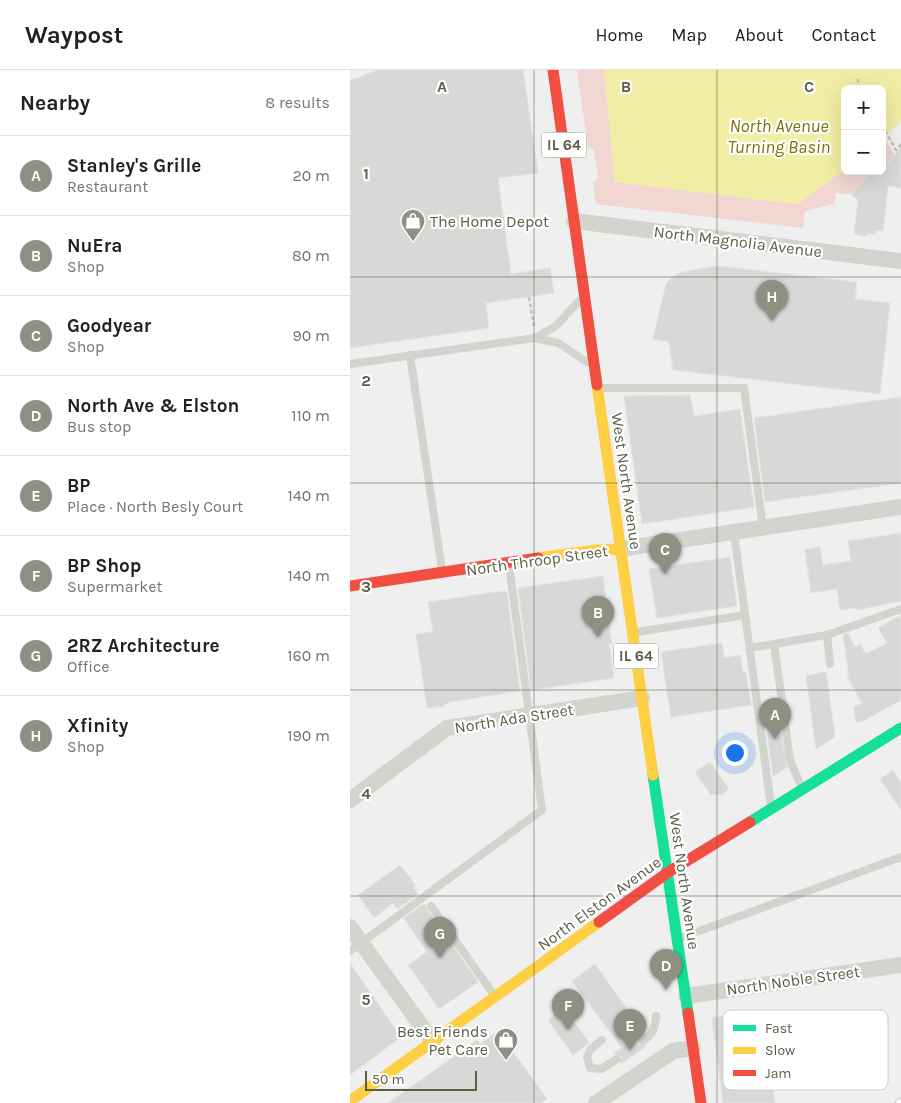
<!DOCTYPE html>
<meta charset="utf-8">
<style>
body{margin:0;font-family:Karla,sans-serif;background:#f2f2f2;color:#202124}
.controls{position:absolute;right:15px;top:15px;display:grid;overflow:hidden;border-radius:8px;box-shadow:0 5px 20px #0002}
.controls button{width:45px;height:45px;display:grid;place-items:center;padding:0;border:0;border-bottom:1px solid #e0e0e0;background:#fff;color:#202124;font:25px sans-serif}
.scale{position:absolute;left:15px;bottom:12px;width:112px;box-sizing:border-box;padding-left:5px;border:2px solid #595e45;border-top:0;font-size:14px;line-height:18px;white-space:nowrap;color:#595e45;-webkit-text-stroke:4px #fff;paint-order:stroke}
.you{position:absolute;left:384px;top:682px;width:18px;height:18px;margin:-12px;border:4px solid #fff;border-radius:50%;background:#1a73e8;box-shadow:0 0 0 8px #1a73e833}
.badge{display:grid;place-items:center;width:32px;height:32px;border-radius:50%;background:#8e9181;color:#fff;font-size:16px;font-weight:700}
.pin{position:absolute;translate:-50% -41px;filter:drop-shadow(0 1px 2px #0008)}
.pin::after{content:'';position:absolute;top:26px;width:18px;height:15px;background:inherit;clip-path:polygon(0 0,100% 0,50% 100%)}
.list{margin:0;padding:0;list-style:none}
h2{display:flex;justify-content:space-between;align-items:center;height:65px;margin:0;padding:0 20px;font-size:21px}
h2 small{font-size:16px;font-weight:400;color:#757577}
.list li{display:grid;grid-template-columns:32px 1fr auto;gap:15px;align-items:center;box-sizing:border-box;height:80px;padding:0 20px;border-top:1px solid #e0e0e0}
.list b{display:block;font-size:19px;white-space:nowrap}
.list p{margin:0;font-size:16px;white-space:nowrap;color:#757577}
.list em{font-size:16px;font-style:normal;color:#757577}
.map{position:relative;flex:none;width:551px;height:1033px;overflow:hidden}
header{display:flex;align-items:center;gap:30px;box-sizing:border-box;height:70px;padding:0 25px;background:#fff;border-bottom:1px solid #e0e0e0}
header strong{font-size:24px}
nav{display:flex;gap:28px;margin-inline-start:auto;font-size:18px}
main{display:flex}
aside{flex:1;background:#fff}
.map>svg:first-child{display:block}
.green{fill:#f1d6d2}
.water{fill:#f1eda4}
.building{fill:#d8d9d7;stroke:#e2e2e1}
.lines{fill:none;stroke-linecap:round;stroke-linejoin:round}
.path{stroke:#c8c0ba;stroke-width:2.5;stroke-dasharray:4 2.5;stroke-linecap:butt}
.lane{stroke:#d2d4ce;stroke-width:8}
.street{stroke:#d2d4ce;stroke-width:16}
.fast{stroke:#16e098;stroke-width:11}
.slow{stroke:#ffcf43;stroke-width:11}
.jam{stroke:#f24e42;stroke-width:11}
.rail-casing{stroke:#cacbc6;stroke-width:5.5}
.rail{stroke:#fff;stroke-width:4;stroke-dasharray:11;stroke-linecap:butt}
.grid{fill:none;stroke:#595e45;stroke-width:1;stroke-opacity:0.55}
.labels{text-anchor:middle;stroke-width:4.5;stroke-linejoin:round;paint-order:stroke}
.shield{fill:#fff;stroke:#8b8e7d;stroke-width:1}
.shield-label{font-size:15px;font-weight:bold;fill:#595e45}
.poi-label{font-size:16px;fill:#595e45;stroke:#fff;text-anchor:start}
.street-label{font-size:16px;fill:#595e45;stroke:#fff}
.water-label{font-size:18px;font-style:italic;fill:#7a7408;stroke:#fff}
.key{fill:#fff;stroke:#cdcfc7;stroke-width:1}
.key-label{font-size:14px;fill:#595e45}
.grid-label{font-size:16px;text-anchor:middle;font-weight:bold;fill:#595e45;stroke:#fff;stroke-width:4.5;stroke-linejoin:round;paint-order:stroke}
</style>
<header>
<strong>Waypost</strong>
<nav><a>Home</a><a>Map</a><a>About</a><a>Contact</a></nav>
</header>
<main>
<aside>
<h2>Nearby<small>8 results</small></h2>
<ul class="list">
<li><span class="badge">A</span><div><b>Stanley's Grille</b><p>Restaurant</p></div><em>20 m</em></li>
<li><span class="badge">B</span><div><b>NuEra</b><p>Shop</p></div><em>80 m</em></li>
<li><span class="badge">C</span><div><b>Goodyear</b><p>Shop</p></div><em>90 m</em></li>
<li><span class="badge">D</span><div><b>North Ave &amp; Elston</b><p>Bus stop</p></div><em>110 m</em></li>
<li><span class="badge">E</span><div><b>BP</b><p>Place · North Besly Court</p></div><em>140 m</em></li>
<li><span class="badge">F</span><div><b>BP Shop</b><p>Supermarket</p></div><em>140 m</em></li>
<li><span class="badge">G</span><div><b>2RZ Architecture</b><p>Office</p></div><em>160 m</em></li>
<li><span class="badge">H</span><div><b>Xfinity</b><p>Shop</p></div><em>190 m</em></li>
</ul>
</aside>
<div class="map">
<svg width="551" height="1033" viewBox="0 0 551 1033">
<rect width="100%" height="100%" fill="#efeff0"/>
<!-- green -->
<g class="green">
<path d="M 227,0 L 254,0 L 265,112 L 448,134 L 495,99 L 495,101 L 523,101 L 501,124 L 486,123 L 484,134 L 455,141 L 453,158 L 246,134 L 243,112 L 248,108 L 244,80 L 238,77 Z"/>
<path d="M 535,68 L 544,85 L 536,97 L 532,96 L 532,70 Z"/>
</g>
<!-- water -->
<path class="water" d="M 254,0 L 551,0 L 551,51 L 532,70 L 532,19 L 495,19 L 495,99 L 448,134 L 265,112 Z"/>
<!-- building -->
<g class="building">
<path d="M 27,0 L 173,0 L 188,103 L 148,108 L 161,204 L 200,198 L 204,223 L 136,233 L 139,258 L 0,278 L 0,11 Z"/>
<path d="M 551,76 L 551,118 L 538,116 L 533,161 L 526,160 L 525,164 L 517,164 L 516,166 L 504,164 L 508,130 L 501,124 L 523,101 L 532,101 L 532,96 L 536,97 Z"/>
<path d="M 368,196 L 507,212 L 505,229 L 540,233 L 530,324 L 323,300 L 319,272 L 303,269 L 316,214 L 323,206 L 332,202 Z"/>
<path d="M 340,325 L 344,346 L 390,339 L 404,437 L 292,454 L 274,326 Z"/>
<path d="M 551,327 L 551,413 L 415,432 L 404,348 Z"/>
<path d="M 551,463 L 551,531 L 507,540 L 507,538 L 490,540 L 487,519 L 461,523 L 455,480 L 470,477 L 473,495 L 501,491 L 498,471 Z"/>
<path d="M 380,487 L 387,536 L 307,548 L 299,499 Z"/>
<path d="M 253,506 L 262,574 L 259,574 L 264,608 L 181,620 L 168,518 Z"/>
<path d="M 153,521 L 157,522 L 170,621 L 99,632 L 94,636 L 77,638 L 66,564 L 83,562 L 78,532 Z"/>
<path d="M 551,545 L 551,630 L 513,651 L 506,652 L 504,637 L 512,633 L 497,606 L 499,605 L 493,565 L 498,563 L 505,577 L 510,574 L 516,584 L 537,573 L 528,558 Z"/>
<path d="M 372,573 L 374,588 L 390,585 L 393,603 L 396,602 L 401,635 L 321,647 L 311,582 Z"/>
<path d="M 476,602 L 485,667 L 466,679 L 456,606 Z"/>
<path d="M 427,638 L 437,697 L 423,706 L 414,641 Z"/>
<path d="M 360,692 L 379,719 L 373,724 L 361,725 L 345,702 Z"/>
<path d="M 543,700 L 551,713 L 551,740 L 530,709 Z"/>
<path d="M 50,795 L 66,816 L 63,818 L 68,824 L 47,839 L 43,833 L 24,848 L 8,825 Z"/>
<path d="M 74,834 L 128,912 L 89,939 L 58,895 L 77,882 L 54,848 Z"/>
<path d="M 0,893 L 51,967 L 0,1005 Z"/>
<path d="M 245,894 L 282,946 L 278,950 L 290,966 L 288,974 L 297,976 L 271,994 L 271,986 L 263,983 L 272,978 L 222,911 Z"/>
<path d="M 214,937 L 239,973 L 223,985 L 198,950 Z"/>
<path d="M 411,940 L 425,1033 L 373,1033 L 362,948 Z"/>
<path d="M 144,964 L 151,965 L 197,1029 L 191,1033 L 38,1033 L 127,970 L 130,974 Z"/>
</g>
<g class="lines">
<!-- path -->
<g class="path">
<path d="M 507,9 L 512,19"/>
<path d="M 532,55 L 546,80 L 551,74"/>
<path d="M 179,227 L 184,256"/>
</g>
<!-- lane -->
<g class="lane">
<path d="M 185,268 L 206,256 L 229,231"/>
<path d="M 60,285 L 92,500"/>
<path d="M 0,294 L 185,268 L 208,273 L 237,292"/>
<path d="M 250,318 L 394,318 L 413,458"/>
<path d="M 384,463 L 421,736"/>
<path d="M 287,562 L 395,545"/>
<path d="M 477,565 L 480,594"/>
<path d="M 424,574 L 440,690 L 451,716"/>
<path d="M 400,578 L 477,565 L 551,539"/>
<path d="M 81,836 L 144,925"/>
<path d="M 330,868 L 551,787"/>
<path d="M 0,881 L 192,740 L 159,495"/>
<path d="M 252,970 L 240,980 L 237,987 L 240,998 L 251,999 L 267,989"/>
<path d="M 293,971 C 303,964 305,959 306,946"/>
</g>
<!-- street -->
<g class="street">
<path d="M 224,151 L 551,191"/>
<path d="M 270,479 L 551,437"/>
<path d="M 0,730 L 97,658 L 292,628"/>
<path d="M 0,857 L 83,972"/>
<path d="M 336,926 L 551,895"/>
<path d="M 246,1033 L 323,981 L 343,978"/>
</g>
<!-- fast -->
<g class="fast">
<path d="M 303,705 L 338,943"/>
<path d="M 400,752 L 551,658"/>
</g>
<!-- slow -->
<g class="slow">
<path d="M 247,315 L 303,705"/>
<path d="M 188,488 L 245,480 L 270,479"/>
<path d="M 0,1031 L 249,852"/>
</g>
<!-- jam -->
<g class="jam">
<path d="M 203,0 L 247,315"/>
<path d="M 0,516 L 188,488"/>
<path d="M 249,852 L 317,803 L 400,752"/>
<path d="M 338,943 L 351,1033"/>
</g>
<defs>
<path id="rail" d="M 547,1033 L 551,1030"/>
</defs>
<!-- rail casing -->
<use href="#rail" class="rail-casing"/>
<!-- rail -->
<use href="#rail" class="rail"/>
</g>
<!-- grid -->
<path class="grid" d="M 184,0 L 184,1033M 367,0 L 367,1033M 0,207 L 551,207M 0,413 L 551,413M 0,620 L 551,620M 0,826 L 551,826"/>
<!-- icons -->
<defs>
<symbol id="shop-pin" viewBox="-11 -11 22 30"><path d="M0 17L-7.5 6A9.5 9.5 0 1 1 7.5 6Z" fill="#8e9181" stroke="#fff"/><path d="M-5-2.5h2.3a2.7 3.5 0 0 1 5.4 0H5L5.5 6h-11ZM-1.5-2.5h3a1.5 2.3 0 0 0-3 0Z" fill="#fff"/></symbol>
</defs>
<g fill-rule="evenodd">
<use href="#shop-pin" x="49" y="137" width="28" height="38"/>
<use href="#shop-pin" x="142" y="956" width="28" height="38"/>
</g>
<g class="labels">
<!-- shield labels -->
<g class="shield">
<rect x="191.5" y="62.5" width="45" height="25" rx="4"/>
<rect x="263.5" y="573.5" width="45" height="25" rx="4"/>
</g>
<g class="shield-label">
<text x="214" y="80">IL 64</text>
<text x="286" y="591">IL 64</text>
</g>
<!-- poi labels -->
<g class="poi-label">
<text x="80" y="157">The Home Depot</text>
<text x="138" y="967" text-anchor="end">Best Friends<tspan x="138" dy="18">Pet Care</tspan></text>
</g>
<!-- street labels -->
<g class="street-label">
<text transform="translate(388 171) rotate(7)" y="6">North Magnolia Avenue</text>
<text transform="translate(277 411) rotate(82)" y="6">West North Avenue</text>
<text transform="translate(187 490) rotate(-8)" y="6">North Throop Street</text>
<text transform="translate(164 648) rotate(-9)" y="6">North Ada Street</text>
<text transform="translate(335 811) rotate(82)" y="6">West North Avenue</text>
<text transform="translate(249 833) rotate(-36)" y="6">North Elston Avenue</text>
<text transform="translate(443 910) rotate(-8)" y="6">North Noble Street</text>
</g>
<!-- water labels -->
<g class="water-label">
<text x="429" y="62">North Avenue<tspan x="429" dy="21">Turning Basin</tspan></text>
</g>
</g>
<!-- legend -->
<rect x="373" y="940" width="165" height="80" rx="8" class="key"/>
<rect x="383" y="955" width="23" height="6" fill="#16e098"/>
<rect x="383" y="977" width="23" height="7" fill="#ffcf43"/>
<rect x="383" y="1000" width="23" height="6" fill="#f24e42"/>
<g class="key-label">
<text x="415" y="963">Fast</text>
<text x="415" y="985">Slow</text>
<text x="415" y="1008">Jam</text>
</g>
<g class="grid-label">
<text x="92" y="22">A</text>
<text x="276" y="22">B</text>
<text x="459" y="22">C</text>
<text x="16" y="109">1</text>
<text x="16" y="316">2</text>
<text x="16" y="522">3</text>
<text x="16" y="729">4</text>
<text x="16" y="935">5</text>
</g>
</svg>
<div class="controls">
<button>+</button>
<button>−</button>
</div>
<div class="scale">50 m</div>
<div class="you"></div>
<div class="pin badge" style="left:425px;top:669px">A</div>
<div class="pin badge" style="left:248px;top:567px">B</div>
<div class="pin badge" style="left:315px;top:504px">C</div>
<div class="pin badge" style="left:316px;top:920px">D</div>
<div class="pin badge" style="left:280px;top:980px">E</div>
<div class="pin badge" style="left:218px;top:960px">F</div>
<div class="pin badge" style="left:90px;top:888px">G</div>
<div class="pin badge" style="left:422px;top:251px">H</div>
</div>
</main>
